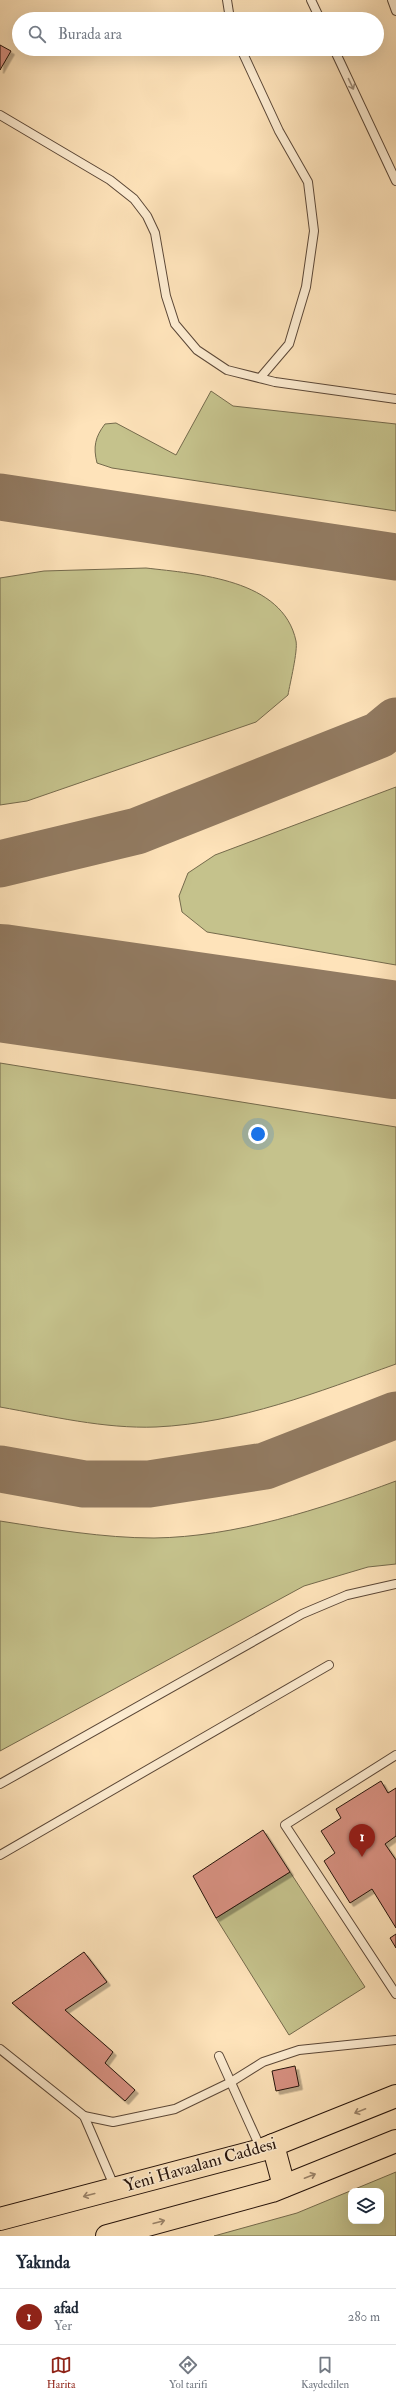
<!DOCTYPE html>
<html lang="tr">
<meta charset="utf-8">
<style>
body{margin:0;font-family:"IM FELL Double Pica",serif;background:#f6f6f7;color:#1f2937}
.controls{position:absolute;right:12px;bottom:12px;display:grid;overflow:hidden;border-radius:8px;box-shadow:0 4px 16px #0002}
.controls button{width:36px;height:36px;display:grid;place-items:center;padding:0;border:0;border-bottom:1px solid #e0e1e3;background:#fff;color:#1f2937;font:20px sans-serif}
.you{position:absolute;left:258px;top:1134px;width:14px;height:14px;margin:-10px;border:3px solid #fff;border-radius:50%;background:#1a73e8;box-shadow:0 0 0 6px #1a73e833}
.badge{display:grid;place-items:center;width:26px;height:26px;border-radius:50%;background:#8f2418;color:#fff;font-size:13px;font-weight:700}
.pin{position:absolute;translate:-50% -33px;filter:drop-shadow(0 1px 2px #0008)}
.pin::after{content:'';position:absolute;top:21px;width:14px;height:12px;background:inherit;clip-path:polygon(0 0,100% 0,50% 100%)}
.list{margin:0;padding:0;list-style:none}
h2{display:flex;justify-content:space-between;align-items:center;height:52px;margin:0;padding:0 16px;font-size:17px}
h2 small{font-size:13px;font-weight:400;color:#747a83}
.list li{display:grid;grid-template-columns:26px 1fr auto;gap:12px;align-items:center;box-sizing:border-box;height:56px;padding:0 16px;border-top:1px solid #e0e1e3}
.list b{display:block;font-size:15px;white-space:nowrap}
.list p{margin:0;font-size:13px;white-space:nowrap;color:#747a83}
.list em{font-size:13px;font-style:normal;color:#747a83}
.icon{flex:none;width:22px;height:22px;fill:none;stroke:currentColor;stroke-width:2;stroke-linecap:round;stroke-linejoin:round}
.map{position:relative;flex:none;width:396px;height:2236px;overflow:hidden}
.search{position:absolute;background:#fff;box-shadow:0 4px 16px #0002;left:12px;right:12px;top:12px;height:44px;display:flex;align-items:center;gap:10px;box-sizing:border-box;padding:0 14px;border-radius:22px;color:#747a83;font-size:15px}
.sheet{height:108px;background:#fff}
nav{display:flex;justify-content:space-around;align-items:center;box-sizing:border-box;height:56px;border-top:1px solid #e0e1e3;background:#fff;font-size:11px;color:#747a83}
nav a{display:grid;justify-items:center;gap:2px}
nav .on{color:#8f2418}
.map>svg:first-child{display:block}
.green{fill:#c5c28c;stroke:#756a4c;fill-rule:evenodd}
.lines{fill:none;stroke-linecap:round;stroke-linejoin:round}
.taxiway{stroke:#927b62;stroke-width:47}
.runway{stroke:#927b62;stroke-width:118}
.building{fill:#d89182;stroke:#25130b;filter:url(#shadow)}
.lane-casing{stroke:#5b4737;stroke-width:10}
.primary-casing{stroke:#25130b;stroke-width:24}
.lane{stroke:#feedd2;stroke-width:8}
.primary{stroke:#fee3ba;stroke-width:22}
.oneway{stroke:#9c8b78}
.oneway2{stroke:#9c856b}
.labels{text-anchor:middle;stroke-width:3;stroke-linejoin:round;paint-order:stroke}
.street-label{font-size:17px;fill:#25130b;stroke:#feedd2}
</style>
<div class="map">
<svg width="396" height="2236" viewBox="0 0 396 2236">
<defs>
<filter id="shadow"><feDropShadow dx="3.5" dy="3.5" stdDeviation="0" flood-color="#0004"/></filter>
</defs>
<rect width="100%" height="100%" fill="#fee3ba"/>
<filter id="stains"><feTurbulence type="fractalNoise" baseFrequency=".005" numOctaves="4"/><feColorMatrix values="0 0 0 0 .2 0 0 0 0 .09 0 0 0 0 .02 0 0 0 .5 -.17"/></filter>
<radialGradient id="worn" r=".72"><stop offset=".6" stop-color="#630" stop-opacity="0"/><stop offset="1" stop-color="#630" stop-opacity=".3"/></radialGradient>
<!-- green -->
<g class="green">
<path d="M 211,391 L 233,406 L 396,424 L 396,511 L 112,468 L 97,463 C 93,447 95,437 105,424 L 116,423 L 176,455 Z"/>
<path d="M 146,568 C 197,574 283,579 296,641 C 298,651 290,683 288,695 L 256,722 L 27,801 L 0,805 L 0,578 L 44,571 Z"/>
<path d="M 396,787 L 396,965 L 207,932 L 182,912 L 179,896 L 188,873 L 215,855 Z"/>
<path d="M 0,1063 L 396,1127 L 396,1364 C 318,1392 240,1423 156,1427 C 104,1429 51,1416 0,1407 Z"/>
<path d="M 396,1481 L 396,1564 L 368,1567 L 304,1586 L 0,1751 L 0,1521 C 51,1529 103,1538 154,1538 C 235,1537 321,1509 396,1481 Z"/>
<path d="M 290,1872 L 365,1987 L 289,2035 L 216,1918 Z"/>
<path d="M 396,2172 L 396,2236 L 214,2236 L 297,2213 ZM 351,2191 L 381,2191 L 381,2221 L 351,2221 Z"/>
</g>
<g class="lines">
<!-- taxiway -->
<g class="taxiway">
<path d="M 0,497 L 396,557"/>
<path d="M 0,864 L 137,831 L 379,735 L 396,721"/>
<path d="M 0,1469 L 84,1484 L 149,1484 L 265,1466 L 396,1415"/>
</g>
<!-- runway -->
<path class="runway" d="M 0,983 L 396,1040"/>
</g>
<!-- building -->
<g class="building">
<path d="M 0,45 L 11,51 L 0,70 Z"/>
<path d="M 381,1781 L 388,1793 L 396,1788 L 396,1836 L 385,1844 L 396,1860 L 396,1928 L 372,1889 L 350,1903 L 324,1861 L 335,1853 L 321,1831 L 341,1818 L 336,1809 Z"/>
<path d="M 263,1830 L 290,1872 L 216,1918 L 193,1876 Z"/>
<path d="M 396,1934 L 396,1948 L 390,1938 Z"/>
<path d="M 84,1952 L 107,1982 L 65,2010 L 113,2052 L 105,2063 L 135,2090 L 125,2101 L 12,2003 Z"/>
<path d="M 295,2066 L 299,2086 L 276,2091 L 272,2071 Z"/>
</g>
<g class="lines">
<defs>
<g id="lane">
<path d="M 227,0 L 230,19"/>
<path d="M 311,0 L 320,19"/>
<path d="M 392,0 L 396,11"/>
<path d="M 241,49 L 279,131 L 308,182 L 314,231 L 306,287 L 289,344 L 260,378"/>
<path d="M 334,49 L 396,181"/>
<path d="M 0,115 L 110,180 L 134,199 L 147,216 L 155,233 L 166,296 L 175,324 L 197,350 L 227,370 L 275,382 L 396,399"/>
<path d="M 396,1755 L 285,1825 L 396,1994"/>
<path d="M 0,1784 L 302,1614 L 347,1595 L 396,1584"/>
<path d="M 0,1855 L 329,1665"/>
<path d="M 0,2049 L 84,2116 L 115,2188"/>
<path d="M 219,2056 L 261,2149"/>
<path d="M 84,2116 L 113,2122 L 175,2109 L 231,2082 L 263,2062 L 299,2050 L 396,2040"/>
</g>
<g id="primary">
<path d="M 273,2145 L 284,2186"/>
<path d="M 0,2219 L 261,2150 L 396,2096"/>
<path d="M 107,2236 L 272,2191 L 396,2141"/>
</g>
</defs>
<!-- lane casing -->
<use href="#lane" class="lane-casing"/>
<!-- primary casing -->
<use href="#primary" class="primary-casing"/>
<!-- lane -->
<use href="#lane" class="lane"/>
<!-- primary -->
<use href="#primary" class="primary"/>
</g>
<!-- one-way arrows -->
<defs><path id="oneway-shaft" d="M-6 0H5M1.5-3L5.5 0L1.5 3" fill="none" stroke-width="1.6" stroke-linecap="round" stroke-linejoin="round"/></defs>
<use class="oneway" href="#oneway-shaft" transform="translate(351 84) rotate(65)"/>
<g class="oneway2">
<use href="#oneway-shaft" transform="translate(360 2111) rotate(158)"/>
<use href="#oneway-shaft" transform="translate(310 2176) rotate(-21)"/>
<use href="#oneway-shaft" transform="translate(89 2195) rotate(165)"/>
<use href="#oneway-shaft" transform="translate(159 2222) rotate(-15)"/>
</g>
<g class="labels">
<!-- street labels -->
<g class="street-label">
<text transform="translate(200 2164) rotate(-16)" y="6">Yeni Havaalanı Caddesi</text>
</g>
</g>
<rect width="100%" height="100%" filter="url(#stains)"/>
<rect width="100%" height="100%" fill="url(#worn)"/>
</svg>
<div class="controls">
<button><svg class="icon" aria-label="layers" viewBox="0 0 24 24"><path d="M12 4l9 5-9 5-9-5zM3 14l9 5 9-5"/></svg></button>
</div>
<div class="you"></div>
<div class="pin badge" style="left:362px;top:1857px">1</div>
<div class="search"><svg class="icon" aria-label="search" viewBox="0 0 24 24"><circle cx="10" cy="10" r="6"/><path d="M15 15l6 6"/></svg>Burada ara</div>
</div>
<section class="sheet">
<h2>Yakında<small></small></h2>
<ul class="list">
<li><span class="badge">1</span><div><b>afad</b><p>Yer</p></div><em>280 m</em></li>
</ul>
</section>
<nav>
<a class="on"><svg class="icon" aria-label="map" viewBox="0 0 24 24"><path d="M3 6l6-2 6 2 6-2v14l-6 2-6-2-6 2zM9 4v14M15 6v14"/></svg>Harita</a>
<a><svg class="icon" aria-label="directions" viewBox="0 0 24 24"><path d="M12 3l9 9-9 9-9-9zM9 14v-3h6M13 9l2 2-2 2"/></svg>Yol tarifi</a>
<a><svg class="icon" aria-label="saved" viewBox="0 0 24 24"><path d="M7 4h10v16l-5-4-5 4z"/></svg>Kaydedilen</a>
</nav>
